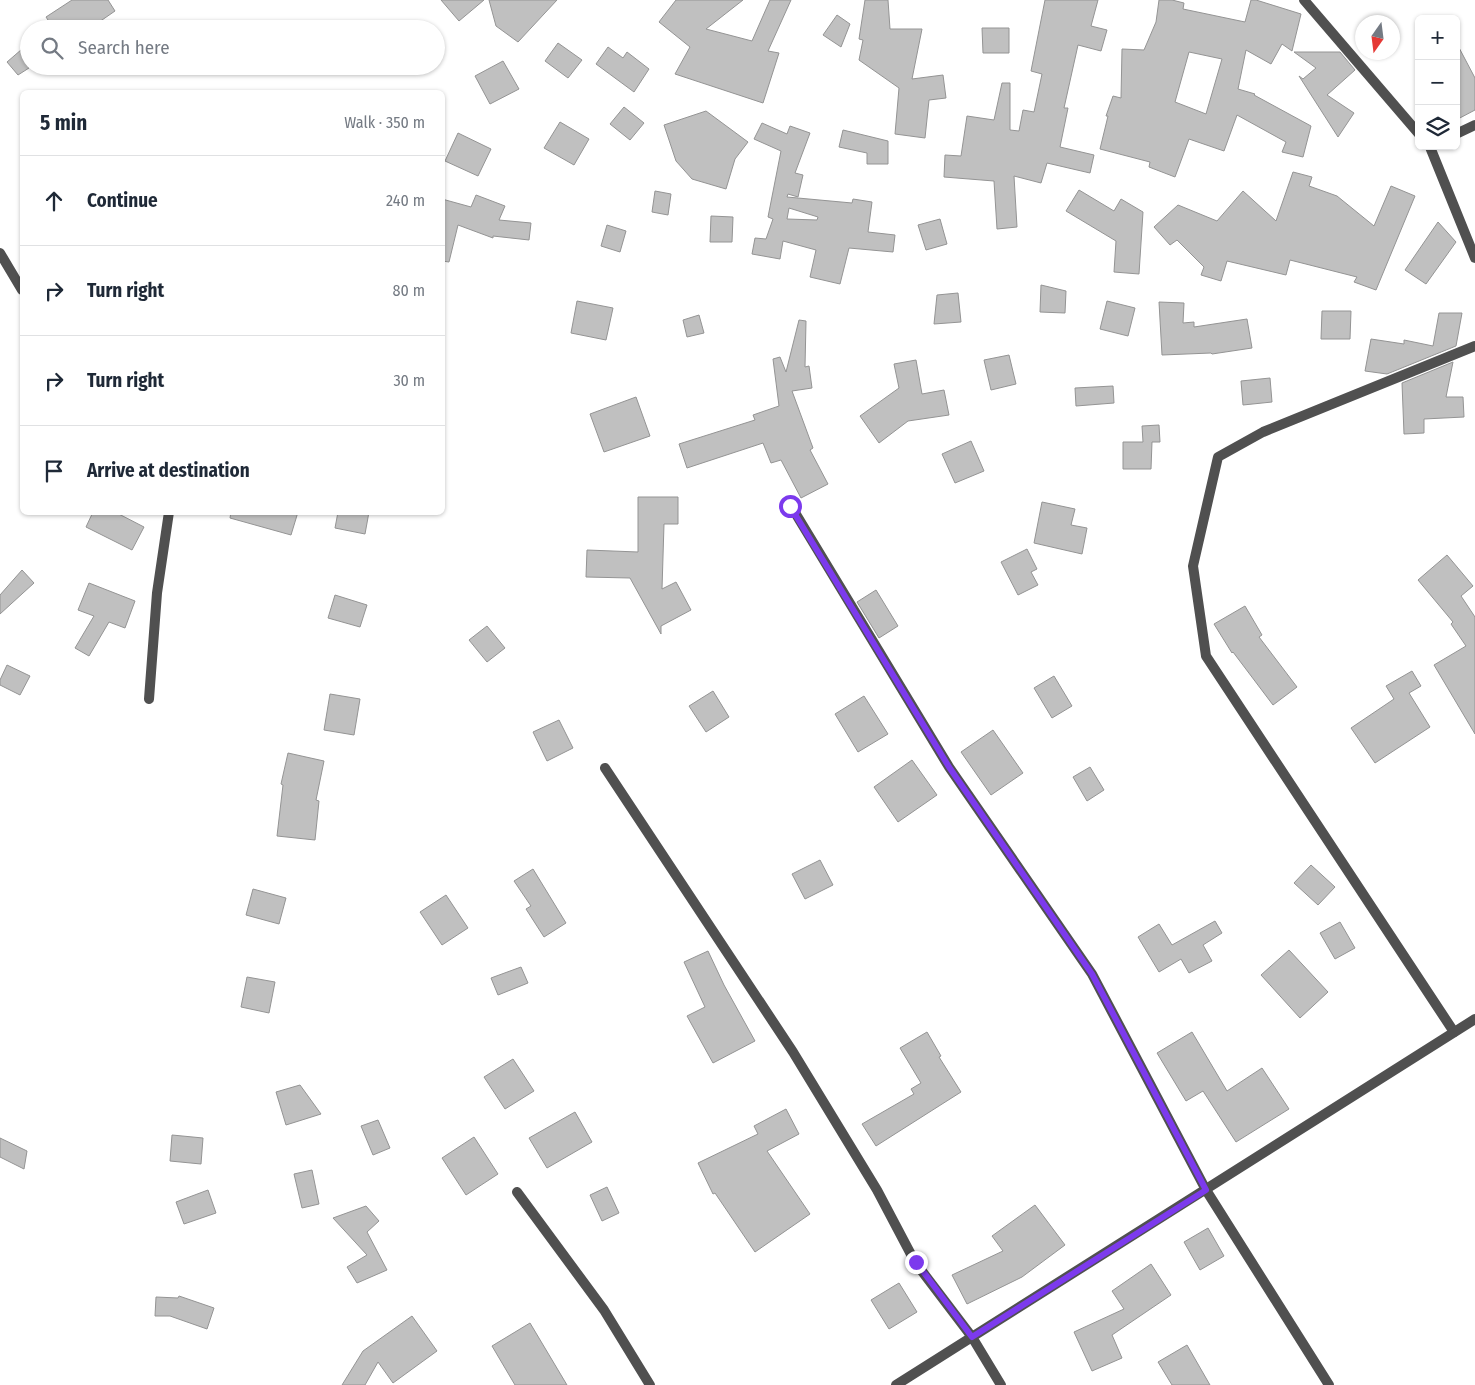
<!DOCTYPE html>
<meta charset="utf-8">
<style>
body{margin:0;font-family:"Fira Sans Condensed",sans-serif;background:#f2f2f3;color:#1f2937}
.controls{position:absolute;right:15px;top:15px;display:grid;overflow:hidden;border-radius:8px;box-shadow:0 1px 4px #0004}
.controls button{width:45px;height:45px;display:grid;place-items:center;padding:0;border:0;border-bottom:1px solid #e0e1e3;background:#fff;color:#1f2937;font:25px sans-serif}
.compass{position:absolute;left:1355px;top:15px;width:45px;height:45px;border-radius:50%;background:#fff;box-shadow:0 1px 4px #0004;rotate:194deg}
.stop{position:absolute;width:15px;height:15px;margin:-11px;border:4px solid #7c3aed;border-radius:50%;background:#fff}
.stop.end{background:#7c3aed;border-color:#fff;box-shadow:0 1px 5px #0008}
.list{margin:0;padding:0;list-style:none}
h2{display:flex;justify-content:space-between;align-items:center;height:65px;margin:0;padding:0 20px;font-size:21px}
h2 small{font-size:16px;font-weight:400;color:#747a83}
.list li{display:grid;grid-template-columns:32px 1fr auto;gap:15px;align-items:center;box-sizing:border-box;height:90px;padding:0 20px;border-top:1px solid #e0e1e3}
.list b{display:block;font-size:19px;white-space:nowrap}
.list em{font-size:16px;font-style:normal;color:#747a83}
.icon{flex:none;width:28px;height:28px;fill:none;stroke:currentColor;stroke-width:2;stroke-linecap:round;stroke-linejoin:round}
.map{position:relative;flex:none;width:1475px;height:1385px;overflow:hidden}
.search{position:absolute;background:#fff;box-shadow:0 1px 4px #0004;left:20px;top:20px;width:425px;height:55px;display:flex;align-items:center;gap:12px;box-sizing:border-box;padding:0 18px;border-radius:28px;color:#747a83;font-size:19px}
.panel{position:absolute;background:#fff;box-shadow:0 1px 4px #0004;left:20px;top:90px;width:425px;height:425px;border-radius:8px}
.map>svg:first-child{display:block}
.building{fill:#c0c0c0;stroke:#949494;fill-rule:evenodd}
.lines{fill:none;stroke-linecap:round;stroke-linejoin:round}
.street{stroke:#505050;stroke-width:10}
.route{stroke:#7c3aed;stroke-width:6}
</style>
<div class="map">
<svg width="1475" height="1385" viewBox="0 0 1475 1385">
<rect width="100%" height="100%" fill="#fff"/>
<!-- building -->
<g class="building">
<path d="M 72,0 L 108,0 L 115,11 L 89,29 L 54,29 L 46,17 Z"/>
<path d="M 441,0 L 484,0 L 459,21 Z"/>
<path d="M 489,0 L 557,0 L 518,42 L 496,26 Z"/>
<path d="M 676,0 L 743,0 L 706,29 L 752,41 L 770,0 L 791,0 L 768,51 L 779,53 L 763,103 L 675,74 L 690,47 L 659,22 Z"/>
<path d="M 865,0 L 888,0 L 890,29 L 922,29 L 912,79 L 943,75 L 946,98 L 929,100 L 925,138 L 895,134 L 899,88 L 859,60 L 863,40 L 859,39 Z"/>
<path d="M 1045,0 L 1098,0 L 1091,26 L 1107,30 L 1101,51 L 1078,45 L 1064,108 L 1068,108 L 1060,147 L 1094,155 L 1090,173 L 1047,163 L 1041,183 L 1014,176 L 1017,227 L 997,229 L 994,181 L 944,177 L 945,155 L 961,156 L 967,116 L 994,120 L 1002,83 L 1010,83 L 1010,130 L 1019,131 L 1023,110 L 1034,112 L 1042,74 L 1031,71 Z"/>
<path d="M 1159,0 L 1172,0 L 1184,3 L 1183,9 L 1245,22 L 1251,0 L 1256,0 L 1301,14 L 1292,51 L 1282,44 L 1271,64 L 1246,50 L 1238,89 L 1255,94 L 1254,95 L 1311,126 L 1303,157 L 1282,152 L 1286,142 L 1237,115 L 1224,151 L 1189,139 L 1175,177 L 1149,167 L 1150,162 L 1100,149 L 1108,116 L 1106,116 L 1113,96 L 1121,98 L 1122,49 L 1144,50 L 1156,22 ZM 1189,52 L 1222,59 L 1206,114 L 1175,102 Z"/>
<path d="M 837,15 L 850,24 L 841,47 L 823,35 Z"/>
<path d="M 982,28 L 1009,28 L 1009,53 L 983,53 Z"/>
<path d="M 1456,42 L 1475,78 L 1475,110 L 1456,120 Z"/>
<path d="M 29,43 L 29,68 L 18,75 L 7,62 Z"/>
<path d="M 558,43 L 582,60 L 568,78 L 545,61 Z"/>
<path d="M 608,47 L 623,58 L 627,52 L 649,69 L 634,92 L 596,64 Z"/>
<path d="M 1294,52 L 1340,52 L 1355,70 L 1327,95 L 1354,113 L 1338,137 L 1299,76 L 1303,79 L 1316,68 Z"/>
<path d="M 503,61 L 519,89 L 490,104 L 475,76 Z"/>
<path d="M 624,107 L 644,123 L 630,140 L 610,124 Z"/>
<path d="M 706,111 L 748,142 L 735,159 L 726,189 L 692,179 L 676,161 L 664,125 Z"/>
<path d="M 560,122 L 589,139 L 574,165 L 544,148 Z"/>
<path d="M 762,123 L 787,134 L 790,126 L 810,133 L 795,173 L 803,175 L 798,197 L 788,194 L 787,197 L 852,203 L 853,199 L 872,202 L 868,232 L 895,235 L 893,252 L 849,248 L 840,284 L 810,277 L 816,250 L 783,241 L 780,259 L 752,254 L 755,238 L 766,239 L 773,219 L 768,217 L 781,151 L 754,139 ZM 789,208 L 818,217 L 817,220 L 787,219 Z"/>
<path d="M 843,130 L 888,141 L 888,164 L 867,164 L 867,153 L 839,147 Z"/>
<path d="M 458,133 L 491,149 L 478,176 L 445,161 Z"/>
<path d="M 1293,172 L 1312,177 L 1309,186 L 1337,196 L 1374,226 L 1391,186 L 1415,196 L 1376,290 L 1354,282 L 1357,277 L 1290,260 L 1286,275 L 1227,261 L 1221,281 L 1201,275 L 1204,267 L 1177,240 L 1170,245 L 1154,227 L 1178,205 L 1217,221 L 1243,191 L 1276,221 Z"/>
<path d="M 1079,190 L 1114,211 L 1121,199 L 1143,212 L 1139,274 L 1114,272 L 1116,241 L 1066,211 Z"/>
<path d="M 655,191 L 671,194 L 668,215 L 652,212 Z"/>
<path d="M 476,195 L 505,206 L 499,220 L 531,223 L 529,240 L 493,236 L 493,238 L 458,225 L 449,262 L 442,261 L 442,199 L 471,207 Z"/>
<path d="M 711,216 L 733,217 L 732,242 L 710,242 Z"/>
<path d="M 940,219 L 947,244 L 926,250 L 918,225 Z"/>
<path d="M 1438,222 L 1456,242 L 1426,284 L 1405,270 Z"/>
<path d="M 607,225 L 626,231 L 620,252 L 601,246 Z"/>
<path d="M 1041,285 L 1066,291 L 1065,313 L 1040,312 Z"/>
<path d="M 958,293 L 961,322 L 934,324 L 937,295 Z"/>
<path d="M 577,301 L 613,308 L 606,340 L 571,333 Z"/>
<path d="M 1107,301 L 1135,308 L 1128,336 L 1100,329 Z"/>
<path d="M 1159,302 L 1184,303 L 1183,323 L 1194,322 L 1194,327 L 1247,319 L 1252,348 L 1212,354 L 1211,353 L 1162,355 Z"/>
<path d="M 1322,311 L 1351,311 L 1350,339 L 1321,339 Z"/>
<path d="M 1439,313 L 1462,313 L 1456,346 L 1387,374 L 1365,371 L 1371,339 L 1404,344 L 1404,340 L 1433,346 Z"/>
<path d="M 699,315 L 704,333 L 687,337 L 683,320 Z"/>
<path d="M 799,320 L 806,321 L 805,367 L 809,366 L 812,388 L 792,391 L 813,448 L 810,450 L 828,484 L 801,498 L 781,460 L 771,463 L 763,443 L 687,468 L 679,444 L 755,420 L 753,415 L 779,406 L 773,359 L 780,357 L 786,372 Z"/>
<path d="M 1009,355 L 1016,384 L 991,390 L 984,360 Z"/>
<path d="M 916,360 L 922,394 L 944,390 L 949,415 L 908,421 L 879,443 L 860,416 L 899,388 L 894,364 Z"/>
<path d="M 1453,362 L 1446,397 L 1463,397 L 1464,417 L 1424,419 L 1424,433 L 1404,434 L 1402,383 Z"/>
<path d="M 1270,378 L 1272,402 L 1243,405 L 1241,381 Z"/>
<path d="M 1113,386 L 1114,403 L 1076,406 L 1075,388 Z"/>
<path d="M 636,397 L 650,436 L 604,452 L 590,414 Z"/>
<path d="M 1159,425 L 1160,442 L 1152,442 L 1151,469 L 1123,469 L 1123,442 L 1143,442 L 1142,426 Z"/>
<path d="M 971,441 L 984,471 L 955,483 L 942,454 Z"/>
<path d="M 638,497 L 678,497 L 678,524 L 664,524 L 662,589 L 676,582 L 691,610 L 661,626 L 661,634 L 630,578 L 586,577 L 587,550 L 638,552 Z"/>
<path d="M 1042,502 L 1075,509 L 1071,525 L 1087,528 L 1082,554 L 1034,543 Z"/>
<path d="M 93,512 L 115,512 L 144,527 L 132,550 L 86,527 Z"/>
<path d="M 231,512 L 298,512 L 291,535 L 230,518 Z"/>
<path d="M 338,512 L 369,512 L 365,534 L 335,528 Z"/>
<path d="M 1027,549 L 1037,569 L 1031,572 L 1038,585 L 1018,595 L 1001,562 Z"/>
<path d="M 1447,555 L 1473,586 L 1461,596 L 1475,617 L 1475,734 L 1434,665 L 1466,646 L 1451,624 L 1453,622 L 1418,580 Z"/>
<path d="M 22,570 L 34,583 L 0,614 L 0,595 Z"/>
<path d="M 89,583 L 135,601 L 125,628 L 109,622 L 89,656 L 75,648 L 94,616 L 78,610 Z"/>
<path d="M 876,590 L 898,626 L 879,638 L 857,602 Z"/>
<path d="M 335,595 L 367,605 L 360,627 L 328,618 Z"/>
<path d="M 1245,606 L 1262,635 L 1259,637 L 1297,687 L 1273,705 L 1233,652 L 1232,653 L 1214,624 Z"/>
<path d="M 487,626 L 505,648 L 487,662 L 469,640 Z"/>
<path d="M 7,665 L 30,676 L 20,695 L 0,685 L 0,680 Z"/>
<path d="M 1412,671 L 1421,686 L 1409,693 L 1430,727 L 1375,763 L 1351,728 L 1394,699 L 1386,686 Z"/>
<path d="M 1054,676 L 1072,706 L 1052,718 L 1034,688 Z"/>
<path d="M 713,691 L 729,717 L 706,732 L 689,706 Z"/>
<path d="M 330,694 L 360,699 L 354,735 L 324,730 Z"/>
<path d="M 864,696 L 888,734 L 858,752 L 835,714 Z"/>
<path d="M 559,720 L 573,748 L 547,761 L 533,732 Z"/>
<path d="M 993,730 L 1023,773 L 991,795 L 961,752 Z"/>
<path d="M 288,753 L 324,761 L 316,800 L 319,801 L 315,840 L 277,836 L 283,785 L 281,784 Z"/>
<path d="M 912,760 L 937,795 L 898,822 L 874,787 Z"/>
<path d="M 1090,767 L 1104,790 L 1087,801 L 1073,777 Z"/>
<path d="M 820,860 L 833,885 L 805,899 L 792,874 Z"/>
<path d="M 1311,865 L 1335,887 L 1318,905 L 1294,883 Z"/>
<path d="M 533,869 L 566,923 L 544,937 L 526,909 L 531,906 L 514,881 Z"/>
<path d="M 253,889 L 286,898 L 279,924 L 246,915 Z"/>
<path d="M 446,895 L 468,928 L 442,945 L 420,912 Z"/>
<path d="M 1215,921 L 1222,933 L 1203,945 L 1212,961 L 1189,973 L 1181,959 L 1159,972 L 1138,937 L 1159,924 L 1172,945 Z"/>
<path d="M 1340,922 L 1355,948 L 1335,959 L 1320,933 Z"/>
<path d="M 1289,950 L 1328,992 L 1300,1018 L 1261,975 Z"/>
<path d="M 708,951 L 724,985 L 755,1041 L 713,1063 L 687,1016 L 705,1007 L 684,962 Z"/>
<path d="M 521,967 L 528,983 L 498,995 L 491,978 Z"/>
<path d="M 247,977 L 275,982 L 269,1013 L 241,1007 Z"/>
<path d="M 927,1032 L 941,1056 L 939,1057 L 961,1092 L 876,1146 L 862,1124 L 914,1094 L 911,1089 L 921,1083 L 900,1048 Z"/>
<path d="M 1192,1032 L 1227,1091 L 1262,1068 L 1289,1109 L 1236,1142 L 1203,1091 L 1186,1101 L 1157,1053 Z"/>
<path d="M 513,1059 L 534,1091 L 505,1109 L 484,1077 Z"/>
<path d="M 300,1085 L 321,1114 L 286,1125 L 276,1092 Z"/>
<path d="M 786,1109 L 799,1134 L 767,1151 L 810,1214 L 755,1252 L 715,1193 L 713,1194 L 698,1163 L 758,1134 L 754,1126 Z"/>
<path d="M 575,1112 L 592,1142 L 547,1168 L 529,1138 Z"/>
<path d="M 378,1120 L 390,1148 L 373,1155 L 361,1126 Z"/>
<path d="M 172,1135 L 203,1138 L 201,1164 L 170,1161 Z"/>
<path d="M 474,1137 L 498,1174 L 466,1195 L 442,1158 Z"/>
<path d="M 0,1138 L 27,1151 L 24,1169 L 0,1157 Z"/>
<path d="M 312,1170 L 319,1204 L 302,1208 L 294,1174 Z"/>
<path d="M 607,1187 L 619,1213 L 602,1221 L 590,1195 Z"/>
<path d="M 208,1190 L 216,1213 L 184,1224 L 176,1202 Z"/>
<path d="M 1035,1205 L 1065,1245 L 1022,1277 L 967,1304 L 952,1275 L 1003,1251 L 992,1236 Z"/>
<path d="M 366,1206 L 379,1221 L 367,1232 L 387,1270 L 357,1283 L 347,1267 L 367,1255 L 333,1218 Z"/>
<path d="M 1208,1228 L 1224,1256 L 1200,1270 L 1184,1242 Z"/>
<path d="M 1151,1264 L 1171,1295 L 1112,1335 L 1122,1358 L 1092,1371 L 1074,1332 L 1124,1309 L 1112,1291 Z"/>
<path d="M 899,1283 L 917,1312 L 889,1329 L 871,1300 Z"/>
<path d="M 179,1296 L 214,1308 L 207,1329 L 170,1316 L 155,1316 L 156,1297 L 178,1298 Z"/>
<path d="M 412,1316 L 437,1351 L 393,1383 L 378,1362 L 365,1385 L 342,1385 L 363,1351 Z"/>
<path d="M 530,1323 L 567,1385 L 515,1385 L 492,1346 Z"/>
<path d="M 1187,1345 L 1210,1385 L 1172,1385 L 1158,1362 Z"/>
</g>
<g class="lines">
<!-- street -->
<g class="street">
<path d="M 1304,0 L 1419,134"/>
<path d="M 1456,134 L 1475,125"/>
<path d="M 1430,147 L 1475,258"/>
<path d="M 0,253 L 22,290"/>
<path d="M 791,506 L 949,767 L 1092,974 L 1206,1190 L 1329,1385"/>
<path d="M 149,699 L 157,593 L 169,512"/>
<path d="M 605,768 L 793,1052 L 877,1190 L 915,1262 L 972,1337 L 1001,1385"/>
<path d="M 1454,1032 L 1206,656 L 1193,566 L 1218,457 L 1263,432 L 1475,346"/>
<path d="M 517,1192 L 604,1310 L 650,1385"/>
<path d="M 896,1385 L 1475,1019"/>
</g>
</g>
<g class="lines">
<!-- route -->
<path class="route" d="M 790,506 L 949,767 L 1092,974 L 1206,1190 L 972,1337 L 916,1262"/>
</g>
</svg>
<div class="controls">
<button>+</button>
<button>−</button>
<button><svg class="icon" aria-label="layers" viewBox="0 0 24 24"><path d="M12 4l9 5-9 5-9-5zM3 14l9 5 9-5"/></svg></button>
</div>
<svg class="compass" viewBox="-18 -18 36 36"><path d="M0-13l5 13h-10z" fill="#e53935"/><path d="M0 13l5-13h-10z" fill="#747a83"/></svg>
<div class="stop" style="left:790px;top:506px"></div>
<div class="stop end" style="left:916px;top:1262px"></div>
<div class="search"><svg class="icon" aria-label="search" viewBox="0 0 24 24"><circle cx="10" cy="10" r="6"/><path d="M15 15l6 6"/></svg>Search here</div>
<section class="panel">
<h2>5 min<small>Walk · 350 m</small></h2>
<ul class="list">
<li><svg class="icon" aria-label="ahead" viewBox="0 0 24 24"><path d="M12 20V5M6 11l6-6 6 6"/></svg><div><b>Continue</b></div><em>240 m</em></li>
<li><svg class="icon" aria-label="right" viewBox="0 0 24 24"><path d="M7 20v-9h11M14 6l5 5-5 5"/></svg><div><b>Turn right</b></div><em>80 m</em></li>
<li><svg class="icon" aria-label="right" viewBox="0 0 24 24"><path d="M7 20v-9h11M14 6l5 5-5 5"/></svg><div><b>Turn right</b></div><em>30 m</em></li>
<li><svg class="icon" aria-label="arrive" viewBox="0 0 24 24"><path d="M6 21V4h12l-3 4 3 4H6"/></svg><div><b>Arrive at destination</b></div></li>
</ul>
</section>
</div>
